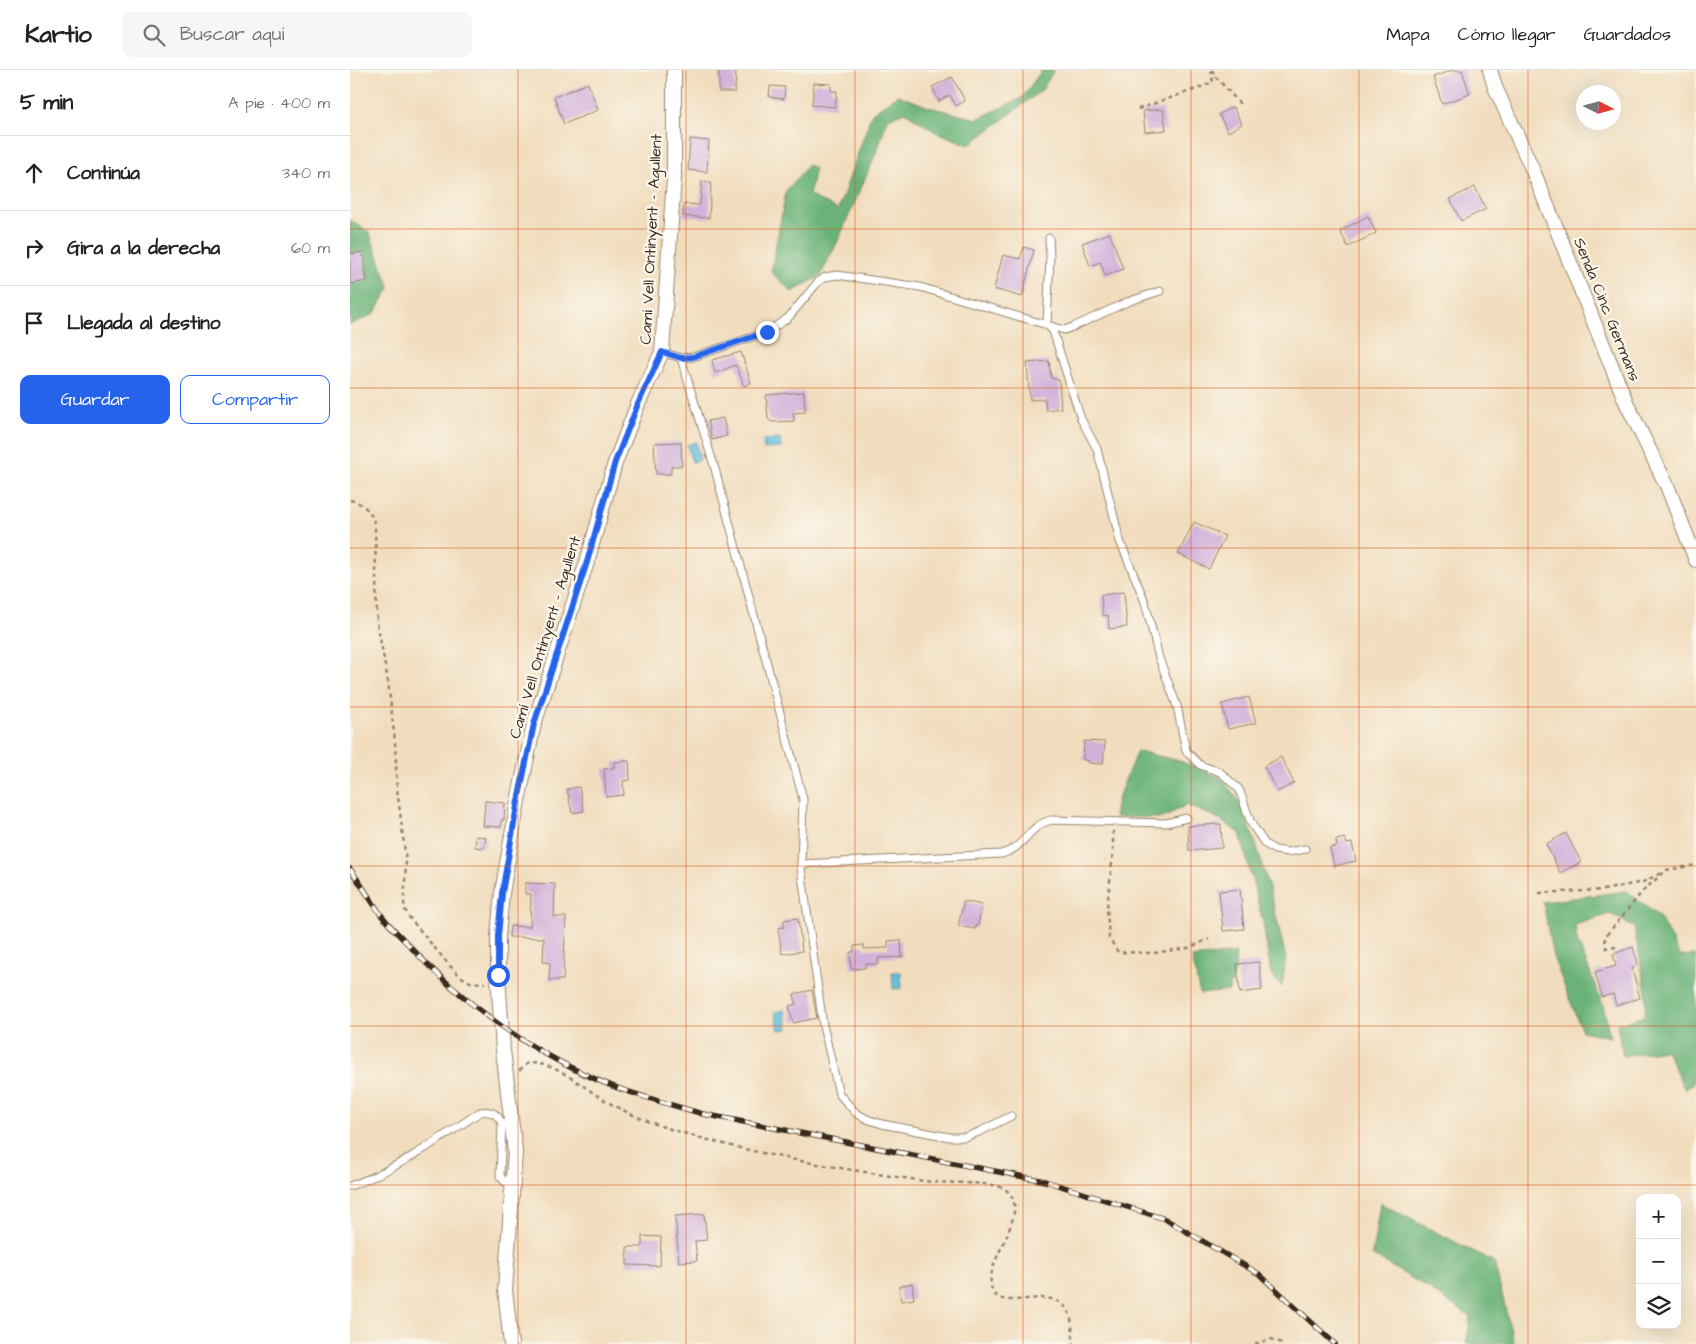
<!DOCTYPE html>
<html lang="es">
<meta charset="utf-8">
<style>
body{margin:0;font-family:"Architects Daughter",sans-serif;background:#f6f6f6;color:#222}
.controls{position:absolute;right:15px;bottom:15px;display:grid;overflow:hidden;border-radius:10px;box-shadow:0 5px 20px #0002}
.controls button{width:45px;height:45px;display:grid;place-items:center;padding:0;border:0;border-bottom:1px solid #e0e0e0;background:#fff;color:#222;font:25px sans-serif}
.compass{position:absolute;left:1226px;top:15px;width:45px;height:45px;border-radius:50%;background:#fff;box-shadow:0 5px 20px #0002;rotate:96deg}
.stop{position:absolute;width:15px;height:15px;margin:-11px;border:4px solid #2563eb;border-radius:50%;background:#fff}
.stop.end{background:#2563eb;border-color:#fff;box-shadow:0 1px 5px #0008}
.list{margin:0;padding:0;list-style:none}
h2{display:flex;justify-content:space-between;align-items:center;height:65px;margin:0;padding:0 20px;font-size:21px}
h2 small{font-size:16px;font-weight:400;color:#767676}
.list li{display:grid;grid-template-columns:32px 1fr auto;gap:15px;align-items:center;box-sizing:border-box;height:75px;padding:0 20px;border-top:1px solid #e0e0e0}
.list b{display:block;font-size:19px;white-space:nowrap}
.list em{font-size:16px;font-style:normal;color:#767676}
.actions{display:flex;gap:10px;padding:15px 20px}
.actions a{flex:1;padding:11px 0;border:1px solid #2563eb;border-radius:10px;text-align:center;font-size:18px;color:#2563eb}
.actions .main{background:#2563eb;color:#fff}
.icon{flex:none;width:28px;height:28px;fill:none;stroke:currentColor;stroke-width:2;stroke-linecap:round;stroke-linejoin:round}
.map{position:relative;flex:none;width:1346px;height:1274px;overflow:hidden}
header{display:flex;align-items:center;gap:30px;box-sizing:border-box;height:70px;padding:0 25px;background:#fff;border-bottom:1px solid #e0e0e0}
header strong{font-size:24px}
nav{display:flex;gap:28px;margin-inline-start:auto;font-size:18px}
.search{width:350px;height:45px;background:#f6f6f6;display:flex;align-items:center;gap:12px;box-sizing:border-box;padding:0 18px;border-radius:10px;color:#767676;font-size:19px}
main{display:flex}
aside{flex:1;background:#fff}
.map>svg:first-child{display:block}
.forest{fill:#6ab278;stroke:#526e4b}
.water{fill:#5fbfdd;stroke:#4d747e}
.building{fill:#d1b1da}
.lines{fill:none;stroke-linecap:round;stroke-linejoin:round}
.lane-casing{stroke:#96846e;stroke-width:9}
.street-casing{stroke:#96846e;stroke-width:16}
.path{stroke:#96846e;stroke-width:2.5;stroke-dasharray:4 4;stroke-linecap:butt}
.lane{stroke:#fff;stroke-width:7}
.street{stroke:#fff;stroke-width:14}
.rail-casing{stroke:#3b2a1e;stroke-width:5.5}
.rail{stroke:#fbf7ec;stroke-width:4;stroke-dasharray:11;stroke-linecap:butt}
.route{stroke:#2563eb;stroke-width:6}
.grid{fill:none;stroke:#d7540e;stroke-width:1;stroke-opacity:0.55}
.labels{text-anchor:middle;stroke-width:4.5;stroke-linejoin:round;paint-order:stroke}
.street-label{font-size:16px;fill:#3b2a1e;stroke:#fbf7ec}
</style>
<header>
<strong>Kartio</strong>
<div class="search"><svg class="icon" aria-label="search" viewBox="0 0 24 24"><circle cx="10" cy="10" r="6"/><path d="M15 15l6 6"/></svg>Buscar aquí</div>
<nav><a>Mapa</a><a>Cómo llegar</a><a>Guardados</a></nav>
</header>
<main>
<aside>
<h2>5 min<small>A pie · 400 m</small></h2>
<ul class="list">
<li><svg class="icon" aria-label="ahead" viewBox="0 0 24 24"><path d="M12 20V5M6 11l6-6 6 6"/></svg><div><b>Continúa</b></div><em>340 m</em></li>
<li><svg class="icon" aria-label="right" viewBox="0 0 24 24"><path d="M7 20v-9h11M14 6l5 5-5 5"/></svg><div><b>Gira a la derecha</b></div><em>60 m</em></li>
<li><svg class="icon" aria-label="arrive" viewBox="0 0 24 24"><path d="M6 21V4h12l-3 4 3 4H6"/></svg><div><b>Llegada al destino</b></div></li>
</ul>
<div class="actions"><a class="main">Guardar</a><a>Compartir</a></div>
</aside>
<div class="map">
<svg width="1346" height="1274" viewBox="0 0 1346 1274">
<rect width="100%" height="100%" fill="#fbf7ec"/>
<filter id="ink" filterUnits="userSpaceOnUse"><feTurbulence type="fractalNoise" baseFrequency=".02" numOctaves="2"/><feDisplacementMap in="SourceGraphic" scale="10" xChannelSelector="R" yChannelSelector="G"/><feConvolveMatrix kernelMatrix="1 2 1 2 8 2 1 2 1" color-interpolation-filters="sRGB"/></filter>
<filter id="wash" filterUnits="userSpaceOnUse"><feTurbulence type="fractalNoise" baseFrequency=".0096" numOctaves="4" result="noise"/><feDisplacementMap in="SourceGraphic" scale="20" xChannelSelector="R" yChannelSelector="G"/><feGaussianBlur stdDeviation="1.12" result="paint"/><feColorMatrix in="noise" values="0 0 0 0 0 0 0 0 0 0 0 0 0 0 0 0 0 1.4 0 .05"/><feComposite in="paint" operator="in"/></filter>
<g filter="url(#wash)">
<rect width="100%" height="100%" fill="#f1ddbd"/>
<!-- forest -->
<g class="forest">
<path d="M 692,0 L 704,0 L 692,20 L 619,75 L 584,61 L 555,42 L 538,48 L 527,81 L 487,173 L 470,206 L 442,222 L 421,202 L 436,121 L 458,95 L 465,98 L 459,125 L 488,140 L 522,43 L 548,25 L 579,37 L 627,49 L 672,28 Z"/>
<path d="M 0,150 L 19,162 L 40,218 L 24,244 L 0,255 Z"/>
<path d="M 787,681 L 830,691 L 871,708 L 889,731 L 906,774 L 920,821 L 936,888 L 932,917 L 921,905 L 913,852 L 890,763 L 863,746 L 836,735 L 813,748 L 764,747 L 767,730 Z"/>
<path d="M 1277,821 L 1310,848 L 1330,886 L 1346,885 L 1346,1010 L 1335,1020 L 1316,980 L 1273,986 L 1267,954 L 1295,946 L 1296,922 L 1284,857 L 1260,844 L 1225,855 L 1227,870 L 1253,935 L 1260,967 L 1232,961 L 1203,887 L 1193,832 Z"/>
<path d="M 886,883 L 885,901 L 879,921 L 850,924 L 842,888 Z"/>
<path d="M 1030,1133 L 1144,1192 L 1164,1274 L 1116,1274 L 1121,1247 L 1073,1215 L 1022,1185 Z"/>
</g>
<!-- water -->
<g class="water">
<path d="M 430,369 L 431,378 L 414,379 L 413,370 Z"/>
<path d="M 346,372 L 350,390 L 342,392 L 337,375 Z"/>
<path d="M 542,902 L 551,902 L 552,918 L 543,919 Z"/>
<path d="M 435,940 L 438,959 L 429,960 L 425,942 Z"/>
</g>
<g id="blocks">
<!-- building -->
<g class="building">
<path d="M 369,0 L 386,1 L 385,22 L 369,22 Z"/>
<path d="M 1103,0 L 1112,0 L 1120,24 L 1092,34 L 1083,7 Z"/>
<path d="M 602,7 L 615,31 L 606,36 L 600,25 L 589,31 L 582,17 Z"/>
<path d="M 238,13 L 248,40 L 214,54 L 204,27 Z"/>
<path d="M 464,13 L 481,14 L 481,21 L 487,21 L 485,37 L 462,35 Z"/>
<path d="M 420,16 L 435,17 L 434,29 L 419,27 Z"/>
<path d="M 883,37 L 892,54 L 878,62 L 869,44 Z"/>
<path d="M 813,39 L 816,60 L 795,62 L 793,41 Z"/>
<path d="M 340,69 L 359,71 L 357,102 L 338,100 Z"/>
<path d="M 352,111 L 361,112 L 359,148 L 333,146 L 334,134 L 350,135 Z"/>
<path d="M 1125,117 L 1136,139 L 1111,151 L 1100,129 Z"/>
<path d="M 1018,146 L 1026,163 L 998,177 L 990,161 Z"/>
<path d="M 760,163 L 773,199 L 755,206 L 750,192 L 740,196 L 732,173 Z"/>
<path d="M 674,177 L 684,180 L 672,227 L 644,219 L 653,185 L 670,189 Z"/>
<path d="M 13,182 L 17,211 L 0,214 L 0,184 Z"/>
<path d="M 391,282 L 401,313 L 394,316 L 386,295 L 365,303 L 362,290 Z"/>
<path d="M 699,291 L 701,308 L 709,310 L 711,338 L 696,340 L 695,329 L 680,330 L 677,293 Z"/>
<path d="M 454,322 L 455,342 L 443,343 L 444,351 L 422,352 L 418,349 L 416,325 Z"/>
<path d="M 373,348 L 377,366 L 362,370 L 358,351 Z"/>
<path d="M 331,372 L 332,396 L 321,396 L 321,404 L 306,404 L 304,373 Z"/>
<path d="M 844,452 L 875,466 L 859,499 L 828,484 Z"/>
<path d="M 774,522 L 777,557 L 759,559 L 758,545 L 753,546 L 751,525 Z"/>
<path d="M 899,627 L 906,653 L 878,659 L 872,634 Z"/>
<path d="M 734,671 L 755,672 L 753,694 L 739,693 L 738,690 L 733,690 Z"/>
<path d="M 931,687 L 944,713 L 927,722 L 914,696 Z"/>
<path d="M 279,691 L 280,710 L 273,711 L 274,725 L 256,727 L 254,699 L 264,698 L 264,692 Z"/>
<path d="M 229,717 L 234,741 L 222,743 L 217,719 Z"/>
<path d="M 135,731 L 155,733 L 154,750 L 152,749 L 151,757 L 133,756 Z"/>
<path d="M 871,754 L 872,778 L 839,781 L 838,756 Z"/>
<path d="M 1216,763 L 1231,792 L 1210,803 L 1196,774 Z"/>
<path d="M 126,766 L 136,767 L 134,778 L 125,777 Z"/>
<path d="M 995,768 L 997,774 L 1002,773 L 1006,791 L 984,796 L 980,778 L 987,776 L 986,770 Z"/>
<path d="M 175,813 L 205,814 L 204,847 L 216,847 L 213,910 L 199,910 L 200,893 L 193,892 L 194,868 L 159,867 L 160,856 L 180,857 L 181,824 L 175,824 Z"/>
<path d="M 890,819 L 894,859 L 873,861 L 869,821 Z"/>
<path d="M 614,831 L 632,835 L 628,856 L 626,856 L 625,859 L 608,856 Z"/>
<path d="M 448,848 L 452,881 L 432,884 L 428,858 L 434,857 L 434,850 Z"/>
<path d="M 551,870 L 552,887 L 528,888 L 529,894 L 515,894 L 515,898 L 501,899 L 500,882 L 504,882 L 504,876 L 514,875 L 514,879 L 538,878 L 538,871 Z"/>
<path d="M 1283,877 L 1288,894 L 1282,899 L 1290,928 L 1266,935 L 1263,924 L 1252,927 L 1245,902 L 1266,896 L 1263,884 Z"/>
<path d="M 909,892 L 912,920 L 890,923 L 887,894 Z"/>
<path d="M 462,920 L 467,948 L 443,953 L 439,936 L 446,934 L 444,924 Z"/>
<path d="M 354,1144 L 357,1170 L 345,1171 L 347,1191 L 329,1192 L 325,1146 Z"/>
<path d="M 292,1166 L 311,1167 L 310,1196 L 277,1195 L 277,1177 L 292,1177 Z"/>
<path d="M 562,1213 L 564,1229 L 551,1231 L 549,1216 Z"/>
</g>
</g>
</g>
<g filter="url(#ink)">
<use href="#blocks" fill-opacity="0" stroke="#96846e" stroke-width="1"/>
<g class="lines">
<defs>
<g id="lane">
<path d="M 699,168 L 700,186 L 697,255 L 714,260 L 723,257 L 777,232 L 810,221"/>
<path d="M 312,282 L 331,288 L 343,287 L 417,262 L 438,248 L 468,212 L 475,207 L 487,205 L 570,217 L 697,255 L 703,261 L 731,349 L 747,379 L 770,471 L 795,532 L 809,588 L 827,636 L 836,681 L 850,695 L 870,702 L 889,719 L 901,753 L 915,774 L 925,780 L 938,782 L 955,779"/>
<path d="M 331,288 L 365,399 L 453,729 L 451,798 L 473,955 L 489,1024 L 506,1043 L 517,1049 L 532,1054 L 599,1067 L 615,1067 L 629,1062 L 661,1046"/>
<path d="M 451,794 L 651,784 C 676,778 677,756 701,750 L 816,753 L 837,748"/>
<path d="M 0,1116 C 48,1099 88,1070 130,1042 C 141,1040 148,1044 152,1054 L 150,1106 L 155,1112 L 163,1115"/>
</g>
<g id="street">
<path d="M 1140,0 L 1145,17 L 1184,103 L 1276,332 L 1318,418 L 1346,490"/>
<path d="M 161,1274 L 155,1220 L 165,1082 L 153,980 L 148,905 L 148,866 L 152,823 L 167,736 L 184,654 L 237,492 L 265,393 L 288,334 L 312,282 L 324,108 L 324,0"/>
</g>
</defs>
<!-- lane casing -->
<use href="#lane" class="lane-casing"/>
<!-- street casing -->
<use href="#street" class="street-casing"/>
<!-- path -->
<g class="path">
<path d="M 862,0 L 865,6 L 892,36"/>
<path d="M 788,39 L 849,18 L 863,12 L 861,0"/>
<path d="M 0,430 C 14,433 22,442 25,456 L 27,552 L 38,611 L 45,671 L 47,718 L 56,791 L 54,838 L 59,847 L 99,895 L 110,906 L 120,912 L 135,913"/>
<path d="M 763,761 L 763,783 L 757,838 L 759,868 L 768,882 L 804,883 L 838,878 L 859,869"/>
<path d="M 1189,823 L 1253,820 L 1293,812 L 1313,802"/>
<path d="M 1266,877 L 1256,878 L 1255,867 L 1292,822 L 1316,800 L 1346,795"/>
<path d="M 169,1001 L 176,994 C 201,988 235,1019 256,1031 C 273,1041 293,1050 311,1056 C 397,1084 486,1098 574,1111 C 593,1114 640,1111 653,1118 C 686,1137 636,1188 641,1215 C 646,1249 700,1210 718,1241 C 723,1249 722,1264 724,1274"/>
<path d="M 905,1274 L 922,1269 L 934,1274"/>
</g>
<!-- lane -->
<use href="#lane" class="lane"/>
<!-- street -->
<use href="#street" class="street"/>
<defs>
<path id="rail" d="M 0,799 C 11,814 21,831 32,846 C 39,855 47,863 55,871 C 111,933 184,985 262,1016 C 292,1027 323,1035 353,1044 L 695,1111 L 815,1149 L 909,1204 L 985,1274"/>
</defs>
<!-- rail casing -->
<use href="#rail" class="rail-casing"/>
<!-- rail -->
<use href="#rail" class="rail"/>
</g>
</g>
<g class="lines" filter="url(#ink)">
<!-- route -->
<path class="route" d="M 148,905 L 148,866 L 152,823 L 167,736 L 184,654 L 237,492 L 265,392 L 288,334 L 312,282 L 331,288 L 343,287 L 417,262"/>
</g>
<!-- grid -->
<path class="grid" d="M 168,0 L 168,1274M 336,0 L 336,1274M 505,0 L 505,1274M 673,0 L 673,1274M 841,0 L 841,1274M 1009,0 L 1009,1274M 1178,0 L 1178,1274M 0,159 L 1346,159M 0,318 L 1346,318M 0,478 L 1346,478M 0,637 L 1346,637M 0,796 L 1346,796M 0,956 L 1346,956M 0,1115 L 1346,1115"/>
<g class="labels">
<!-- street labels -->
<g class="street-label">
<text transform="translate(300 169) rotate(-87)" y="6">Camí Vell Ontinyent - Agullent</text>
<text transform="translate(1258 239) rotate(68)" y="6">Senda Cinc Germans</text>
<text transform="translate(194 567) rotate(-73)" y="6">Camí Vell Ontinyent - Agullent</text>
</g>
</g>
</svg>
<div class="controls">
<button>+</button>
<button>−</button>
<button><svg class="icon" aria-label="layers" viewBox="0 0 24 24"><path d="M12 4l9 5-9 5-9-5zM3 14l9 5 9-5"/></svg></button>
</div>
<svg class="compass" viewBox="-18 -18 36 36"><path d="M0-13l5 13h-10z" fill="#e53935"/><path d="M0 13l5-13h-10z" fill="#767676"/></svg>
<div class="stop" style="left:148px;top:905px"></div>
<div class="stop end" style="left:417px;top:262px"></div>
</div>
</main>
